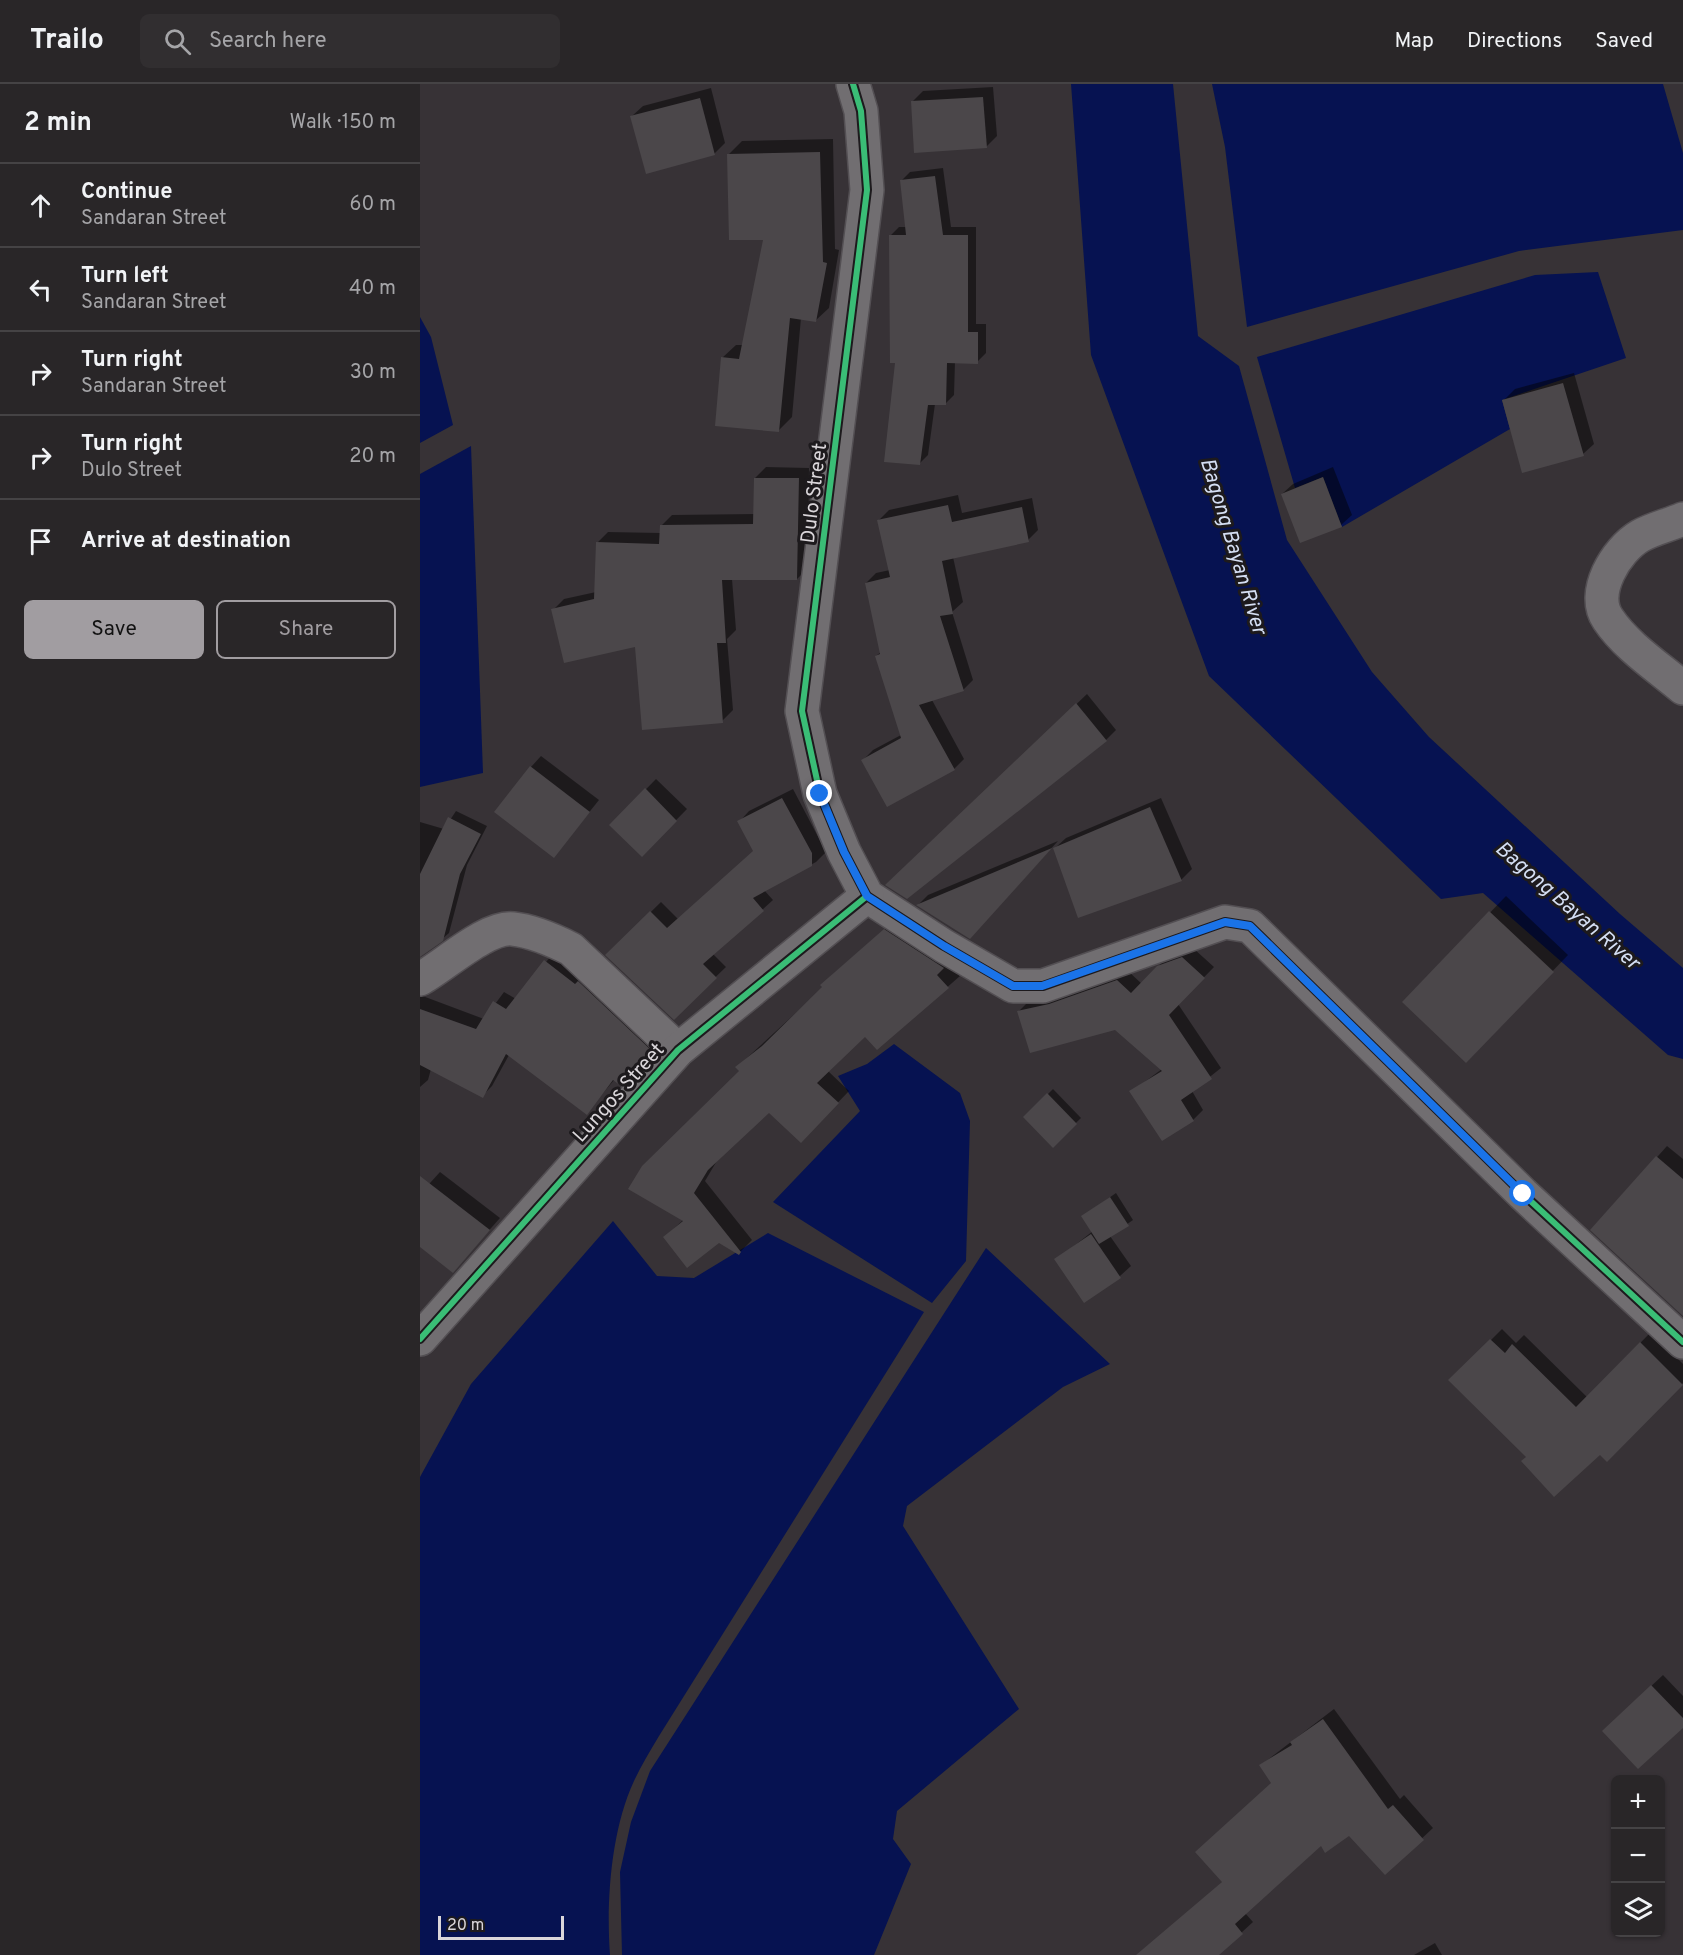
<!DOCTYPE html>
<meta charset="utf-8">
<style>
body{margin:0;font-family:Overpass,sans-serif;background:#312e30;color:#f1f3f6}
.controls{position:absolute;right:18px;bottom:18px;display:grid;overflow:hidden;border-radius:9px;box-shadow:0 2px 4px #0004}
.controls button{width:54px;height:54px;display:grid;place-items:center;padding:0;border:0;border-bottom:2px solid #454345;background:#292628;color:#f1f3f6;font:30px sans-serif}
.scale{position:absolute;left:18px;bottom:15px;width:126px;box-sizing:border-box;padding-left:6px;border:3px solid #dad6da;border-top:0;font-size:16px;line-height:21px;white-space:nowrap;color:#dad6da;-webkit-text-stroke:4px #1d1a1d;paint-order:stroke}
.stop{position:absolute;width:18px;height:18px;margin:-14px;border:4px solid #1a73e8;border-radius:50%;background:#fff}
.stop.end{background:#1a73e8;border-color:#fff;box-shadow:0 2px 6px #0008}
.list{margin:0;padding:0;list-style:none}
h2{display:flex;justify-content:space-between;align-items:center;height:78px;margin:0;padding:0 24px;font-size:26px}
h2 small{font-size:20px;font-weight:400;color:#a5a5a8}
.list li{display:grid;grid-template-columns:39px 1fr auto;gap:18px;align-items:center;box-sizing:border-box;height:84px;padding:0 24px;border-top:2px solid #454345}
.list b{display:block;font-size:22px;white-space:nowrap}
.list p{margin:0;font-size:20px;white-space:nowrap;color:#a5a5a8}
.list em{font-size:20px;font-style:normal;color:#a5a5a8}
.actions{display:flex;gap:12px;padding:18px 24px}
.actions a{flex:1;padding:14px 0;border:2px solid #a19da1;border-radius:9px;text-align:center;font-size:21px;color:#a19da1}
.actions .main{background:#a19da1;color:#111}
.icon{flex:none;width:33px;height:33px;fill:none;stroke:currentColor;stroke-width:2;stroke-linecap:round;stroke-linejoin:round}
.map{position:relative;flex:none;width:1263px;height:1871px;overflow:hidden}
header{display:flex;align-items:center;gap:36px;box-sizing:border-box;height:84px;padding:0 30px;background:#292628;border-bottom:2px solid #454345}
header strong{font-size:28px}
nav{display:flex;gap:33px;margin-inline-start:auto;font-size:21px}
.search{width:420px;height:54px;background:#312e30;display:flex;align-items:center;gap:15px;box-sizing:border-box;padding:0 21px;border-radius:9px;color:#a5a5a8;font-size:22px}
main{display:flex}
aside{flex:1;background:#292628}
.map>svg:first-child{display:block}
.water{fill:#061251}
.shadow{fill:#0007}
.building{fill:#4b474a}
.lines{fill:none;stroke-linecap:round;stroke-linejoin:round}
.minor-casing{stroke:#534f53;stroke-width:36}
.minor{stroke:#716e71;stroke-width:33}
.cycleway-casing{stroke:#1d1a1d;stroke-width:10}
.cycleway{stroke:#3abd76;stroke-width:6}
.route{stroke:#1a73e8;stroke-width:8}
.labels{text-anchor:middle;stroke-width:6;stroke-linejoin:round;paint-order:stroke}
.street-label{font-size:20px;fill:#dad6da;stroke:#1d1a1d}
.water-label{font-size:21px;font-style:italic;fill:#d4def3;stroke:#1d1a1d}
</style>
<header>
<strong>Trailo</strong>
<div class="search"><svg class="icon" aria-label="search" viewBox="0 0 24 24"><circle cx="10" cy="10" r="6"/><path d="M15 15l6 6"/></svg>Search here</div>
<nav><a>Map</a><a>Directions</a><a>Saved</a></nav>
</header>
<main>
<aside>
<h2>2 min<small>Walk · 150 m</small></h2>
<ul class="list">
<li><svg class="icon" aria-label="ahead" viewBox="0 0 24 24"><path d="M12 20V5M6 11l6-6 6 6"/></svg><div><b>Continue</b><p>Sandaran Street</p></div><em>60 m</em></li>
<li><svg class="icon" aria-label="left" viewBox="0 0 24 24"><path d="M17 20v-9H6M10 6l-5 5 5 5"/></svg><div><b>Turn left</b><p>Sandaran Street</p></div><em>40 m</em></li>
<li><svg class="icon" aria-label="right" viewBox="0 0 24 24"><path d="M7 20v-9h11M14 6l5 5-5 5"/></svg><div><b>Turn right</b><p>Sandaran Street</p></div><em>30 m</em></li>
<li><svg class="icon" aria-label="right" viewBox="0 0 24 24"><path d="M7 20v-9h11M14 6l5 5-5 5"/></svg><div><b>Turn right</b><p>Dulo Street</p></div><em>20 m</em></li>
<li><svg class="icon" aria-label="arrive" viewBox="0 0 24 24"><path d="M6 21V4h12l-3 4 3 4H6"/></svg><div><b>Arrive at destination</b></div></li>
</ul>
<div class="actions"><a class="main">Save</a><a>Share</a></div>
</aside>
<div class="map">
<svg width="1263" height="1871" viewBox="0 0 1263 1871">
<rect width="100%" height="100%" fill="#373236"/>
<!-- water -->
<g class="water">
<path d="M 651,0 L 753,0 L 778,252 L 819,282 L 867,456 L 952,588 L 1009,653 L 1200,830 L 1263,884 L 1263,975 L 1248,971 L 1063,809 L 1021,815 L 789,592 L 671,271 Z"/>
<path d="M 792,0 L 1243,0 L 1263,69 L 1263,146 L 1099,167 L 827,243 L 805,63 Z"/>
<path d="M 1178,188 L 1206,274 L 1082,316 L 1090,345 L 922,443 L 903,393 L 875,404 L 837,273 L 1115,191 Z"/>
<path d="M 0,233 L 11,253 L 33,341 L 0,359 Z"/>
<path d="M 51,362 L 63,689 L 0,703 L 0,390 Z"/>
<path d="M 474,960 L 540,1009 L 550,1037 L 546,1177 L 512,1219 L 353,1118 L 440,1027 L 418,992 L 447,980 Z"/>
<path d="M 193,1137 L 237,1192 L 274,1194 L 348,1149 L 504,1228 L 239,1652 C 230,1667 221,1682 214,1697 C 191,1746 186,1818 190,1871 L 0,1871 L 0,1393 L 51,1300 Z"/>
<path d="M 566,1164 L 690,1280 L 643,1303 L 487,1422 L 483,1442 L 599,1625 L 477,1727 L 473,1755 L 491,1780 L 454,1871 L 202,1871 L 200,1788 L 211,1738 L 230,1687 Z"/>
</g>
<!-- shadow -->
<g class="shadow">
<path d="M 573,3 L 577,52 L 566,63 L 492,18 L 503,7 Z"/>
<path d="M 291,4 L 305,59 L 294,70 L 212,32 L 223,22 Z"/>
<path d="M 413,55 L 415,165 L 419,166 L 409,224 L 395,237 L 381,234 L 372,333 L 359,346 L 302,274 L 316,261 L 323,261 L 345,154 L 309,70 L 322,57 Z"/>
<path d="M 523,84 L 531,143 L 556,143 L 556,240 L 566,240 L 566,269 L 557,278 L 535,278 L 534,311 L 525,320 L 515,320 L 508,371 L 500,379 L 477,277 L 470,152 L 479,143 L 487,143 L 481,97 L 490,88 Z"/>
<path d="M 1154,289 L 1174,360 L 1163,370 L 1084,316 L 1095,305 Z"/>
<path d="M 346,383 L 389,384 L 388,484 L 377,495 L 312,495 L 316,546 L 307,555 L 313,626 L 302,637 L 216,561 L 133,526 L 144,515 L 176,508 L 178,458 L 188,448 L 241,449 L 241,442 L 252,431 L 334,430 L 335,394 Z"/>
<path d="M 913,383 L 932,431 L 921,441 L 881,457 L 862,410 L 873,400 Z"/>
<path d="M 538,411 L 542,429 L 612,414 L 618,446 L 608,456 L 533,473 L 543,518 L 532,528 L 553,596 L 543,606 L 512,616 L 544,675 L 534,685 L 443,676 L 453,666 L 481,651 L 456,572 L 461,568 L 446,499 L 456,489 L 470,486 L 459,436 L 469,426 Z"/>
<path d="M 667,610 L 696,646 L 686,656 L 477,791 Z"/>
<path d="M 121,672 L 179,716 L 134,772 L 111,683 Z"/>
<path d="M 236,695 L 267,725 L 222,771 L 191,741 Z"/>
<path d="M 373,705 L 406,768 L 396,778 L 344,806 L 353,816 L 293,870 L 306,883 L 253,934 L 187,871 L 241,818 L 258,835 L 335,767 L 319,738 L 329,727 Z"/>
<path d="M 741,714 L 772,785 L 761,796 L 635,764 L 646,754 Z"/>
<path d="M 36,727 L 67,742 L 47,781 L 29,849 L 21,856 L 0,851 L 0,738 L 24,745 Z"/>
<path d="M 638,757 L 560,842 L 498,821 L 508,811 Z"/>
<path d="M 1086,812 L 1148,871 L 1062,961 L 984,918 Z"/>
<path d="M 477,835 L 540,892 L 458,964 L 446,950 L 408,987 L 429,1007 L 381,1057 L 349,1027 L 298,1075 L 285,1097 L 332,1156 L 319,1169 L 298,1157 L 245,1153 L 263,1136 L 321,987 L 317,983 L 404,903 L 413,890 Z"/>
<path d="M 773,864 L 794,883 L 758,920 L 801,984 L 772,1007 L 783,1026 L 773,1036 L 711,1008 L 742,985 L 695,944 L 599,927 L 609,917 L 708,887 L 722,900 L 748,872 Z"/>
<path d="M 135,867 L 241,956 L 211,990 L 195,995 L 166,1029 L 89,971 L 72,1002 L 62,1012 L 11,985 L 8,996 L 0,1003 L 0,911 L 64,935 L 84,908 L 96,915 Z"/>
<path d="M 633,1005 L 661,1034 L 633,1061 L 605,1033 Z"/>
<path d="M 1247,1062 L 1263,1075 L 1263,1227 L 1172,1146 Z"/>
<path d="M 20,1088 L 80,1134 L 33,1187 L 0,1161 L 0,1110 Z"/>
<path d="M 696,1109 L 713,1136 L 690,1152 L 711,1182 L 700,1192 L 664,1217 L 636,1176 L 673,1147 L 663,1132 Z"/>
<path d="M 1082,1245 L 1096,1259 L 1104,1251 L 1167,1313 L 1231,1248 L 1263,1280 L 1263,1299 L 1187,1376 L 1180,1369 L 1107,1373 L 1031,1296 Z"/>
<path d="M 1243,1591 L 1263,1612 L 1263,1642 L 1195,1636 Z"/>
<path d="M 914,1625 L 980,1715 L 984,1711 L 1013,1744 L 965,1789 L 930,1750 L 901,1760 L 825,1829 L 833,1838 L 797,1871 L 746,1871 L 803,1797 L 852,1699 L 841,1681 Z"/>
<path d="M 1015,1859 L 1022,1871 L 994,1871 Z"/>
</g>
<!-- building -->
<g class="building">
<path d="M 563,13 L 567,64 L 494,69 L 491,17 Z"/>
<path d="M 280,14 L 295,71 L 226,90 L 210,32 Z"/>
<path d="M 400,68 L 403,178 L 407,179 L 396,238 L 370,234 L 359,348 L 295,342 L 301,273 L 319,275 L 343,156 L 309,156 L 307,70 Z"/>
<path d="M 515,92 L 523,151 L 548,151 L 548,248 L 558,248 L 558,280 L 527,279 L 526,321 L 508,321 L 500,381 L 464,378 L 475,279 L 470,279 L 469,151 L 486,151 L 480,96 Z"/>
<path d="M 1143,299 L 1164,372 L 1102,389 L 1082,316 Z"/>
<path d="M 903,393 L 922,443 L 880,459 L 861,410 Z"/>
<path d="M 334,394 L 379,394 L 377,496 L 302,496 L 306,559 L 297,559 L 303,639 L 222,646 L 215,563 L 144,579 L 131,525 L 174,515 L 176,458 L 239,460 L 240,441 L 333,440 Z"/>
<path d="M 528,421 L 532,438 L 602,423 L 609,458 L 522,477 L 533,530 L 520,532 L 544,607 L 499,621 L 535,686 L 467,723 L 441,676 L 481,654 L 455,572 L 460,570 L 445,499 L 470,493 L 457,436 Z"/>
<path d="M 656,619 L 687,657 L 487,815 L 465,801 Z"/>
<path d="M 110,682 L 170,728 L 134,774 L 74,728 Z"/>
<path d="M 225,704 L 257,737 L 222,773 L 189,741 Z"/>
<path d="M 362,714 L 392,769 L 392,782 L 333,814 L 344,827 L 283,880 L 297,894 L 254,936 L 185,871 L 230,827 L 247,844 L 333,767 L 317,737 Z"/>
<path d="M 730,723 L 762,797 L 658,834 L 633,764 Z"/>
<path d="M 28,733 L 61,750 L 40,790 L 23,857 L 0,873 L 0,790 Z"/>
<path d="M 632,764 L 550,855 L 496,821 Z"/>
<path d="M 1069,827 L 1134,888 L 1046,979 L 982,918 Z"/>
<path d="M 464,845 L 524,884 L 517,891 L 529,904 L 457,966 L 445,953 L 397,999 L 419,1019 L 381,1059 L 349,1029 L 288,1086 L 274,1109 L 321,1168 L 319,1171 L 299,1159 L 267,1184 L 243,1153 L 263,1137 L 208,1105 L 222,1082 L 319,987 L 315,983 L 342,962 L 402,903 L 400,901 Z"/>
<path d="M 762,873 L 785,894 L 749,931 L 792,995 L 761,1016 L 774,1037 L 742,1057 L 709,1007 L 742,987 L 695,946 L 610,969 L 597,927 L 629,920 L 697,896 L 711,909 L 737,882 Z"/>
<path d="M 124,876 L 155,900 L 158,897 L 232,967 L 201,1002 L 193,996 L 167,1031 L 86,970 L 63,1014 L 0,981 L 0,925 L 56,945 L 73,917 L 86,925 Z"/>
<path d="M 627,1009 L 657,1040 L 633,1064 L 603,1033 Z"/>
<path d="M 1236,1072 L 1263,1095 L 1263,1232 L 1170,1146 Z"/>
<path d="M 0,1092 L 70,1146 L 33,1189 L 0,1163 Z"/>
<path d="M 690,1113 L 709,1142 L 679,1160 L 661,1132 Z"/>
<path d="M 671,1150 L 701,1194 L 664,1219 L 634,1175 Z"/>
<path d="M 1070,1255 L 1085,1269 L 1092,1260 L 1156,1323 L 1220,1258 L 1263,1301 L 1187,1378 L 1180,1371 L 1134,1413 L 1101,1377 L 1106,1373 L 1028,1296 Z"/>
<path d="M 1231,1601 L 1263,1634 L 1263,1644 L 1218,1685 L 1182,1647 Z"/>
<path d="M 903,1635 L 968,1725 L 973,1721 L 1004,1756 L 965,1791 L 929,1752 L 905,1769 L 901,1762 L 815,1840 L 823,1850 L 799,1871 L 716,1871 L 802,1798 L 775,1768 L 851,1699 L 839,1681 L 872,1661 L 870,1658 Z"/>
</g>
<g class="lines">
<defs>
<g id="minor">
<path d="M 433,0 L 441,27 L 447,106 L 382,627 L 400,710 L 424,768 L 447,812 L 524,862 L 593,902 L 623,902 L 805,838 L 830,842 L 1103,1110 L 1263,1258"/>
<path d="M 1263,435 C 1249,441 1232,445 1220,452 C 1196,466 1170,509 1188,535 C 1206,562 1238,583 1263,604"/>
<path d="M 0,895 C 24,882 67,842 93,845 C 113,847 133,856 151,865 L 258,966"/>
<path d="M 0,1255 L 258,966 L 447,812"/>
</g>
</defs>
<!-- minor casing -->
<use href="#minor" class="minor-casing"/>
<!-- minor -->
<use href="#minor" class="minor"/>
<defs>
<g id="cycleway">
<path d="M 433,0 L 441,27 L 447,106 L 382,627 L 400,710 L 424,768 L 447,812 L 524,862 L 593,902 L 623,902 L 805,838 L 830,842 L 1103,1110 L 1263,1258"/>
<path d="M 0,1255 L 258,966 L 447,812"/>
</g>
</defs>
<!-- cycleway casing -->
<use href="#cycleway" class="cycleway-casing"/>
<!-- cycleway -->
<use href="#cycleway" class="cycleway"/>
</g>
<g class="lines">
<!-- route -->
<path class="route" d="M 400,710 L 424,768 L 447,812 L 524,862 L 593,902 L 622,902 L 805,838 L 830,842 L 1103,1110"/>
</g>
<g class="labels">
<!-- street labels -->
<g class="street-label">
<text transform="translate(393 409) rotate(-83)" y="7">Dulo Street</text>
<text transform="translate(198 1008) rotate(-48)" y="7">Lungos Street</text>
</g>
<!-- water labels -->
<g class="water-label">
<text transform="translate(814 462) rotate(73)" y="7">Bagong Bayan River</text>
<text transform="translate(1148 821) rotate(41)" y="7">Bagong Bayan River</text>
</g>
</g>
</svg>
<div class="controls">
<button>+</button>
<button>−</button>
<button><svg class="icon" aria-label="layers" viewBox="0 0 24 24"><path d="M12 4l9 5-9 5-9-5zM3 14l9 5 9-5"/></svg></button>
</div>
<div class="scale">20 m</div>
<div class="stop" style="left:1103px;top:1110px"></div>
<div class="stop end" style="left:400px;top:710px"></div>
</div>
</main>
